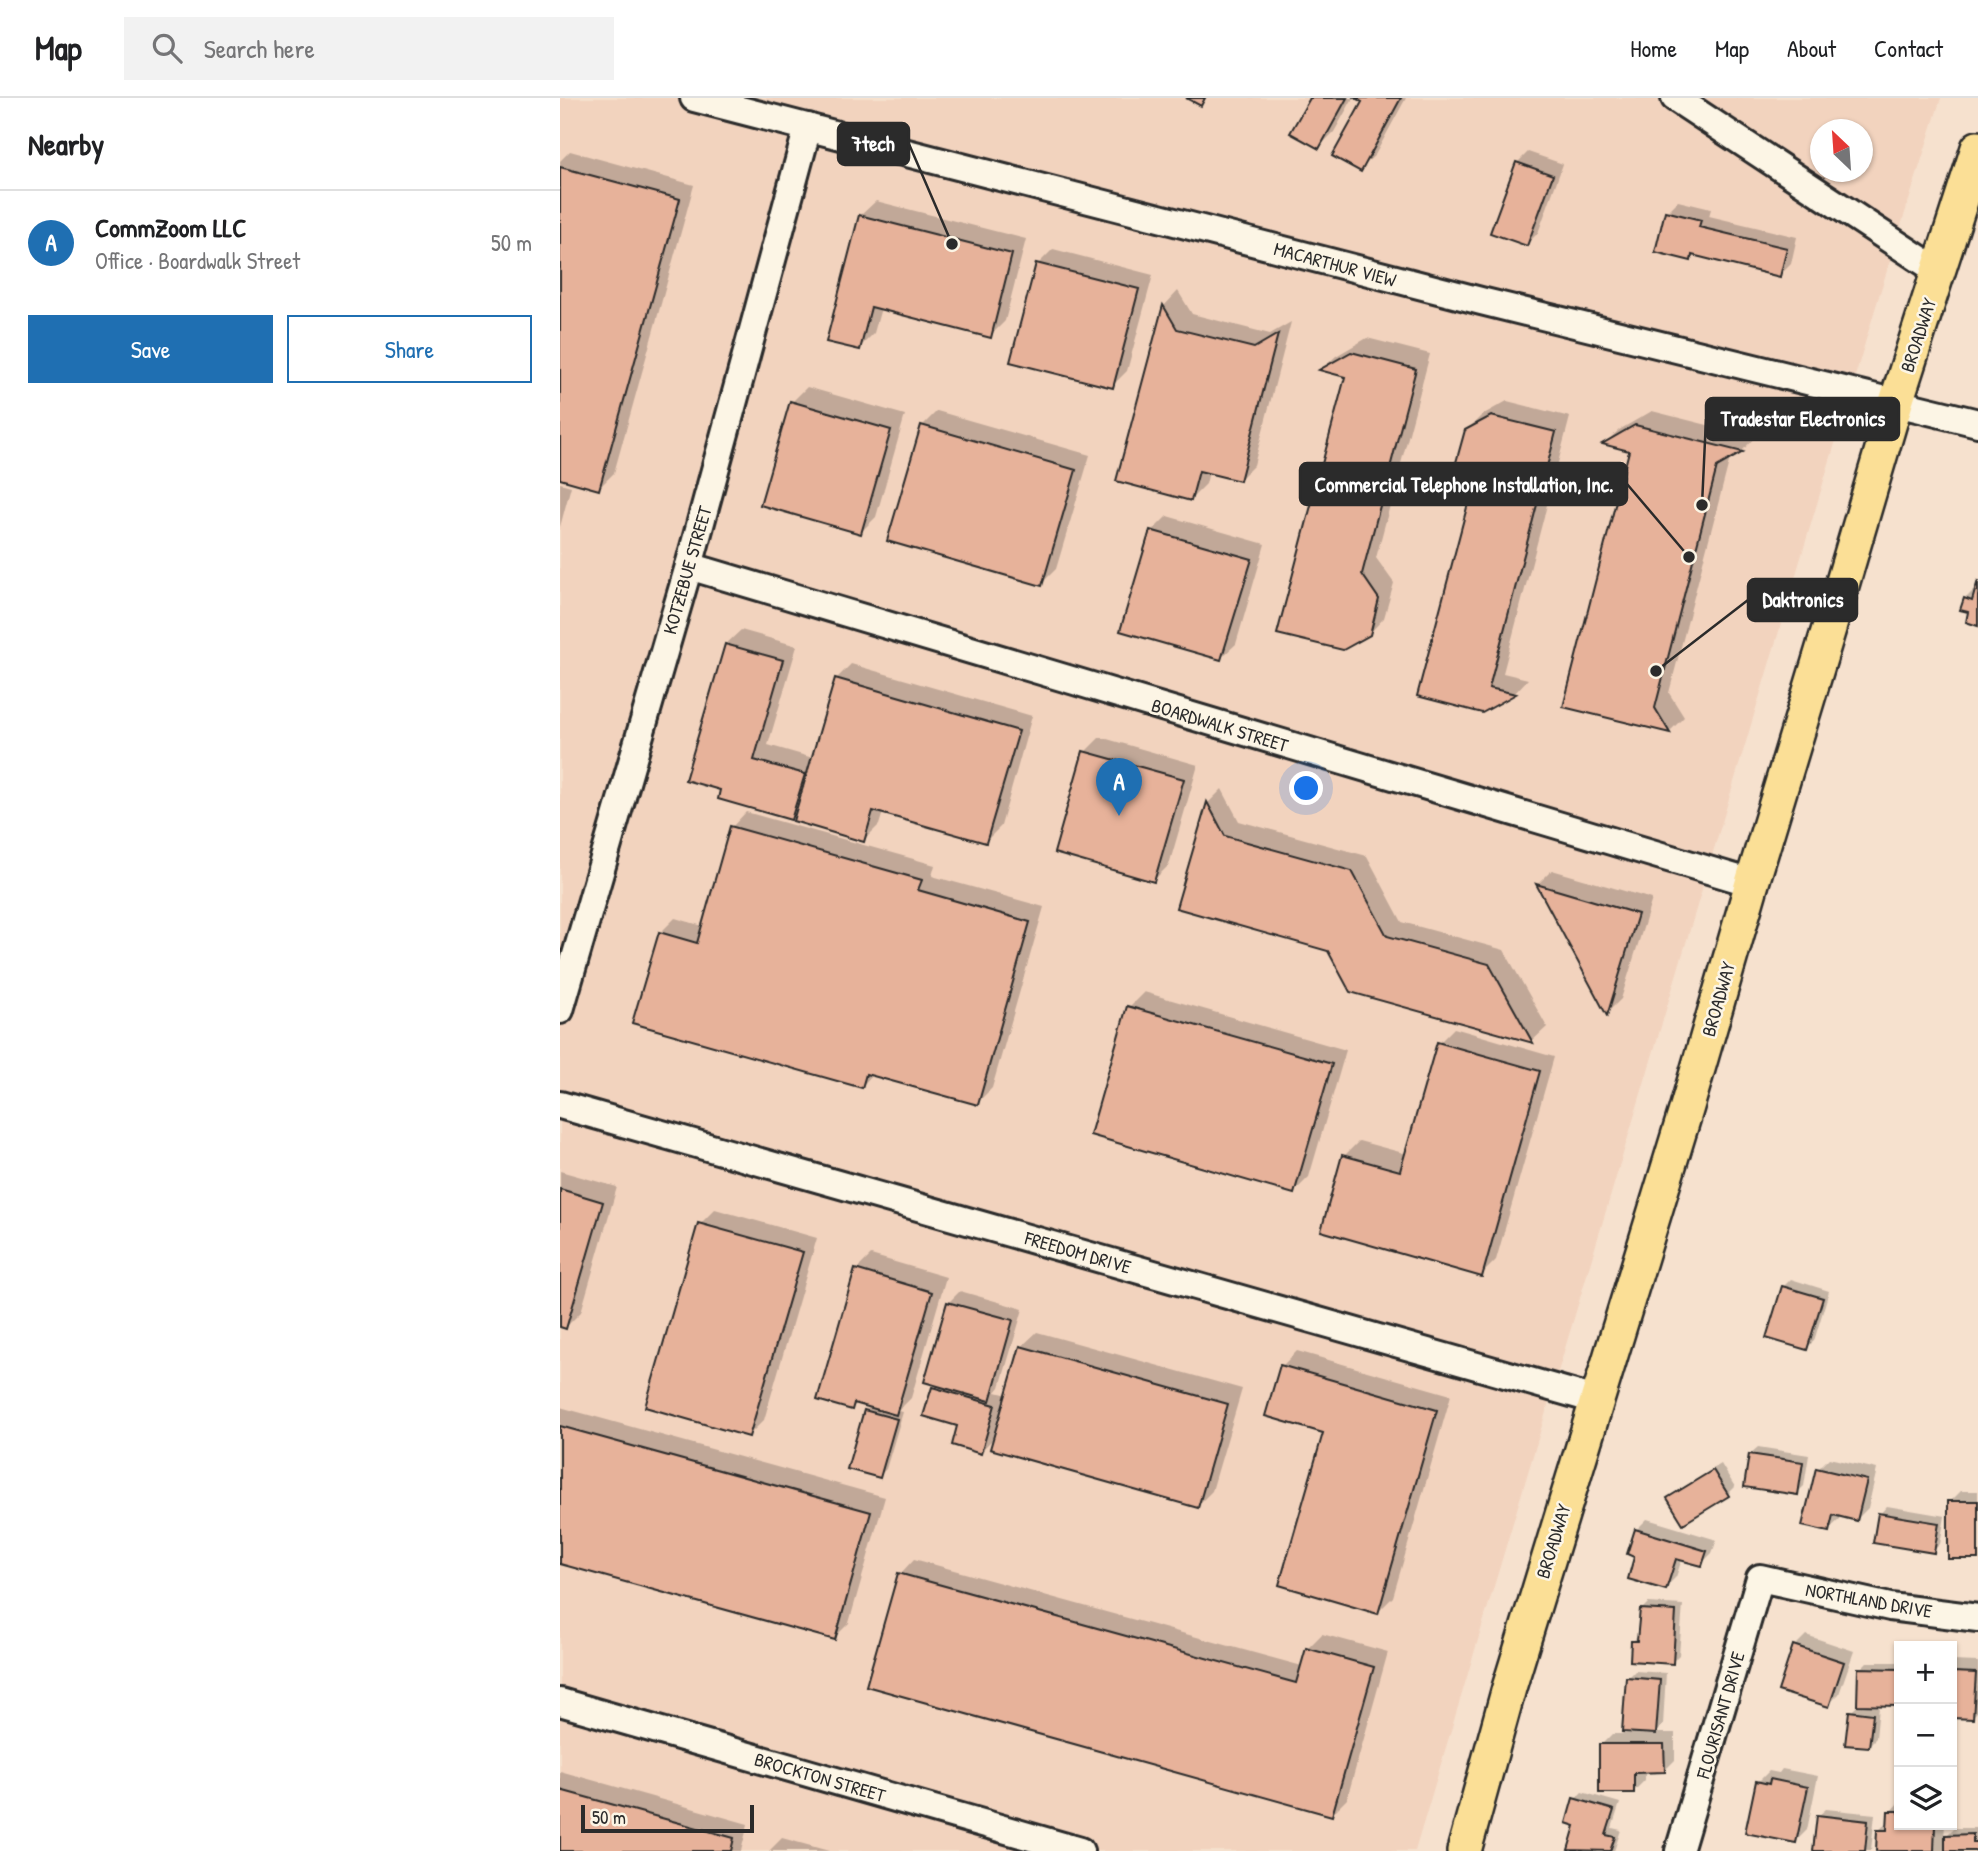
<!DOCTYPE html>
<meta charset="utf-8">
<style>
body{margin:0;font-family:"Patrick Hand",sans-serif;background:#f2f2f2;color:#202124}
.controls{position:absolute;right:21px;bottom:21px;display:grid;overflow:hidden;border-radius:0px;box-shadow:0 2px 5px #0004}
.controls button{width:63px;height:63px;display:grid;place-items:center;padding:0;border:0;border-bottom:2px solid #e0e0e0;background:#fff;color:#202124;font:35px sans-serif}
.compass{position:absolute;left:1250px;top:21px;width:63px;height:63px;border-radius:50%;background:#fff;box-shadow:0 2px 5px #0004;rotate:335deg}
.scale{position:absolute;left:21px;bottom:18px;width:173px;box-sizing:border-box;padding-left:7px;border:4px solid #2b2b2b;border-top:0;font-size:19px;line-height:24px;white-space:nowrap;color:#2b2b2b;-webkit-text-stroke:5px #fcf5e5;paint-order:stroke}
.you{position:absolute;left:747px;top:691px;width:24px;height:24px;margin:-18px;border:5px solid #fff;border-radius:50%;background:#1a73e8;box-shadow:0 0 0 10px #1a73e833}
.badge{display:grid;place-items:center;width:46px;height:46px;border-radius:50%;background:#1f6fb2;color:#fff;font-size:23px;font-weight:700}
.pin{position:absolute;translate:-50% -58px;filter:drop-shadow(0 2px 4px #0008)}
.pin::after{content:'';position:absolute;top:37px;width:24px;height:21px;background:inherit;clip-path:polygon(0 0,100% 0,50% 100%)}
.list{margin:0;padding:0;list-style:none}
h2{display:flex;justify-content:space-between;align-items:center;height:91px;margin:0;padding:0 28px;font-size:30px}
h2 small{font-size:23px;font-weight:400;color:#757577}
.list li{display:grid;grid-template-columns:46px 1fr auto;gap:21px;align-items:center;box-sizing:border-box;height:105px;padding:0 28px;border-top:2px solid #e0e0e0}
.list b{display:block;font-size:26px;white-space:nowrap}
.list p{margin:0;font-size:23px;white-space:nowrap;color:#757577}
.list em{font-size:23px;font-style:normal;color:#757577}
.actions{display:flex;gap:14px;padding:21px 28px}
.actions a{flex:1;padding:16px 0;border:2px solid #1f6fb2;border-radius:0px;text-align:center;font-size:24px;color:#1f6fb2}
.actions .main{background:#1f6fb2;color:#fff}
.icon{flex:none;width:38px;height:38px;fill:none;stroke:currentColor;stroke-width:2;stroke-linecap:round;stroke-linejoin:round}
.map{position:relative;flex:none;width:1418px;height:1753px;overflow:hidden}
header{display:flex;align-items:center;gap:42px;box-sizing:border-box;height:98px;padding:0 35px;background:#fff;border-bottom:2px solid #e0e0e0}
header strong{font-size:33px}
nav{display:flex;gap:38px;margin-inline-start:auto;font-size:24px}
.search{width:490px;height:63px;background:#f2f2f2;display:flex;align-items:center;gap:18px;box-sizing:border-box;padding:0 24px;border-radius:0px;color:#757577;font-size:26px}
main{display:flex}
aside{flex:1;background:#fff}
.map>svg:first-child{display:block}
.built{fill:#f2d3be;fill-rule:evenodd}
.shadow{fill:#0003}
.building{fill:#e7b29a;stroke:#2b2b2b;stroke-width:2}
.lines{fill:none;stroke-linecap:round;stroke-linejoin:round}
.minor-casing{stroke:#2b2b2b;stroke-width:32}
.major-casing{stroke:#2b2b2b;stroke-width:38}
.minor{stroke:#fcf5e5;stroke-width:26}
.major{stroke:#fbdf96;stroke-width:33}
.labels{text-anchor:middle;stroke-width:5;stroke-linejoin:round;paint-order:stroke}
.street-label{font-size:19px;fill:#2b2b2b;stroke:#fcf5e5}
.leader{fill:none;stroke:#2b2b2b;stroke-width:2.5}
.callout-dot{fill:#2b2b2b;stroke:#fcf5e5;stroke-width:2.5}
.callout{fill:#2b2b2b;stroke:#2b2b2b;stroke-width:2.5}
.callout-label{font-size:21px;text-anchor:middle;font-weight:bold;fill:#fff}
</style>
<header>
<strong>Map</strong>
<div class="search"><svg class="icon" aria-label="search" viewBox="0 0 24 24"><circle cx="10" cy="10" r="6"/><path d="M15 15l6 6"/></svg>Search here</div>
<nav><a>Home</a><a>Map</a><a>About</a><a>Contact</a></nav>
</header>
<main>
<aside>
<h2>Nearby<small></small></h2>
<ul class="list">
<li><span class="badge">A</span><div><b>CommZoom LLC</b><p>Office · Boardwalk Street</p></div><em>50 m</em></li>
</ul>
<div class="actions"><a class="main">Save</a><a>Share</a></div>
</aside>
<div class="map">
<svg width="1418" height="1753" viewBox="0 0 1418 1753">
<rect width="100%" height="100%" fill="#f6e1ce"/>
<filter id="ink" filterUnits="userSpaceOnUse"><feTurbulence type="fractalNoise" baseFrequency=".0143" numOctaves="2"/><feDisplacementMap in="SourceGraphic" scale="14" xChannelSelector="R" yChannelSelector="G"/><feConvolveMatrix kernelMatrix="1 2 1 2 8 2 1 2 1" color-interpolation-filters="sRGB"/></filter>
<g filter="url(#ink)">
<!-- built -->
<path class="built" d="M 0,0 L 1381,0 L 1319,198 L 855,1753 L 0,1753 ZM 1260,32 L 1302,32 L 1302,74 L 1260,74 Z"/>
<!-- shadow -->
<g class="shadow">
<path d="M 752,0 L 793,0 L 774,34 L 759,49 Z"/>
<path d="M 799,0 L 846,0 L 815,57 L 800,71 L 804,3 Z"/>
<path d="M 10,53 L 134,87 L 54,375 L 39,390 L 0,380 L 0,63 Z"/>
<path d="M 968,54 L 1003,66 L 978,135 L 967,146 L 957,65 Z"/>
<path d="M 316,103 L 466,141 L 445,223 L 430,238 L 321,210 L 314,235 L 299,250 L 268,242 L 301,117 Z"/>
<path d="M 1118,103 L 1151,111 L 1149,118 L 1237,139 L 1231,166 L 1220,177 L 1135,156 L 1130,161 L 1107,114 Z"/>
<path d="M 493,151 L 593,177 L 567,273 L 552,288 L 478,166 Z"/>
<path d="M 618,193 L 632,216 L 710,236 L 731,224 L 694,367 L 679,382 L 649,374 L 646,386 L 631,401 L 558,382 L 604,208 Z"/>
<path d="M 807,240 L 870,256 L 816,460 L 834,485 L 824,520 L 809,536 L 782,550 L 787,278 L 762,271 L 776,258 Z"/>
<path d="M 247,289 L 345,317 L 316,419 L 301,434 L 232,304 Z"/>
<path d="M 947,303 L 1010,319 L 943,575 L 968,581 L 955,595 L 922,613 L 912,394 L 906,333 L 922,317 Z"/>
<path d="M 377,313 L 530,357 L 496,471 L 481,486 L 362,328 Z"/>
<path d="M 1092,313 L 1195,339 L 1182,353 L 1170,360 L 1109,595 L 1124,619 L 1109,634 L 1005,607 L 1071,352 L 1045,345 L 1059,332 Z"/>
<path d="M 0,385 L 11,388 L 0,429 Z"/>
<path d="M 607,418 L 705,446 L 676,546 L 661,560 L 592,433 Z"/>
<path d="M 1416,490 L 1411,513 L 1405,501 Z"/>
<path d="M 181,532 L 237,548 L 208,647 L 253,660 L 276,581 L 291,566 L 472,618 L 441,728 L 426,743 L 323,714 L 319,727 L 304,742 L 238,713 L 231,720 L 160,700 L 166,546 Z"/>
<path d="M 540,639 L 638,667 L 609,767 L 594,782 L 525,654 Z"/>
<path d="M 662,691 L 679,723 L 807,758 L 842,824 L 944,852 L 987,929 L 972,943 L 791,893 L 769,851 L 619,809 L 648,705 Z"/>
<path d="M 186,714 L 375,767 L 372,778 L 484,809 L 432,990 L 417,1005 L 313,976 L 302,988 L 100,835 L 115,820 L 143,828 L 172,729 Z"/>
<path d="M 992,772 L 1092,801 L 1061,901 L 1047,915 L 978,786 Z"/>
<path d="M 584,894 L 786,952 L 749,1079 L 734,1094 L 569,909 Z"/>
<path d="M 894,930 L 994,959 L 936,1162 L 921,1177 L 784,1058 L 799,1043 L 847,1056 L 879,945 Z"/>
<path d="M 0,1073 L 57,1089 L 21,1214 L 6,1229 L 0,1227 Z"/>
<path d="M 155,1111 L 257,1140 L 204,1322 L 189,1337 L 140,1126 Z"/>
<path d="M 311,1157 L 386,1179 L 351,1300 L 338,1313 L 343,1314 L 326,1371 L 319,1378 L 306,1313 L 311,1308 L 298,1304 L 292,1310 L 296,1172 Z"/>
<path d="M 1231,1181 L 1269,1193 L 1254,1243 L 1246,1250 L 1223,1189 Z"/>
<path d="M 400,1193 L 463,1211 L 440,1289 L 436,1294 L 448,1297 L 462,1248 L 477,1234 L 682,1291 L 652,1393 L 637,1408 L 436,1338 L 420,1354 L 373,1290 L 377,1286 L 389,1204 Z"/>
<path d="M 737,1253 L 891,1297 L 833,1499 L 818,1514 L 765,1333 L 722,1268 Z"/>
<path d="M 0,1309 L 325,1399 L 289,1525 L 274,1540 L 0,1464 Z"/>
<path d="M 1198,1349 L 1249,1357 L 1244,1388 L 1237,1395 L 1190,1356 Z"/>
<path d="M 1269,1360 L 1317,1371 L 1308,1410 L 1297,1421 L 1281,1417 L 1280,1421 L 1268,1432 L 1258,1371 Z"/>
<path d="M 1161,1366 L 1175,1389 L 1168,1396 L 1110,1400 L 1117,1393 Z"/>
<path d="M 1401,1393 L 1418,1393 L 1418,1459 L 1390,1404 Z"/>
<path d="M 1327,1408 L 1385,1418 L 1380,1446 L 1373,1453 L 1320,1416 Z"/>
<path d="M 1087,1421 L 1157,1442 L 1152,1455 L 1141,1466 L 1122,1461 L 1116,1479 L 1105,1490 L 1077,1457 L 1076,1432 Z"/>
<path d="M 354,1461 L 742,1568 L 747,1551 L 762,1536 L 828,1554 L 787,1701 L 772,1716 L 340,1476 Z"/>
<path d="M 1088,1505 L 1123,1507 L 1119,1557 L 1112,1564 L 1073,1543 L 1079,1537 L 1081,1512 Z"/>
<path d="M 1246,1537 L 1294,1553 L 1279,1596 L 1268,1607 L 1235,1548 Z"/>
<path d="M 1392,1563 L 1418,1564 L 1418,1613 L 1412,1619 L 1392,1619 Z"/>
<path d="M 1307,1564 L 1339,1564 L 1339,1606 L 1311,1606 L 1311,1608 L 1319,1609 L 1316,1640 L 1309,1647 L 1291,1614 L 1298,1607 L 1300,1571 Z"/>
<path d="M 1075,1573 L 1106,1575 L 1103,1627 L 1095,1635 L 1115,1635 L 1115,1662 L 1104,1673 L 1085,1673 L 1085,1682 L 1074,1693 L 1041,1647 L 1052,1636 L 1072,1636 L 1068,1580 Z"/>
<path d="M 1222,1671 L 1258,1678 L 1247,1732 L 1236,1743 L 1198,1684 L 1209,1673 L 1219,1675 Z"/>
<path d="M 0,1673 L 188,1726 L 181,1753 L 0,1753 Z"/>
<path d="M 1022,1694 L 1060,1705 L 1052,1730 L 1061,1732 L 1054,1753 L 1018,1753 L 1010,1751 L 1018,1727 L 1015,1701 Z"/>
<path d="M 1339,1704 L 1339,1727 L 1385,1727 L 1384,1740 L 1394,1730 L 1418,1730 L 1418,1753 L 1387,1753 L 1387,1748 L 1384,1748 L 1384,1753 L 1318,1753 L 1319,1732 L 1330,1722 L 1330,1714 Z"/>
<path d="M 1266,1711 L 1315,1716 L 1311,1752 L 1254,1753 L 1258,1718 Z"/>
<path d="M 222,1740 L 269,1753 L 209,1753 Z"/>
</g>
<!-- building -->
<g class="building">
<path d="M 626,0 L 645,0 L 641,8 Z"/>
<path d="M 750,0 L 787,0 L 759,51 L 730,35 Z"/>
<path d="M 795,0 L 841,0 L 801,74 L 772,58 L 802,4 Z"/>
<path d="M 956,64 L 993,77 L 967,148 L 930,135 Z"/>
<path d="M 0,69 L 120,101 L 39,392 L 0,381 Z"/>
<path d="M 1105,113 L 1141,122 L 1139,129 L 1227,150 L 1220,179 L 1132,157 L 1131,163 L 1095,154 Z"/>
<path d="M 299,117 L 452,156 L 431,240 L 311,209 L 300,252 L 266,244 Z"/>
<path d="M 476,165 L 579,191 L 553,290 L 450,264 Z"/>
<path d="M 603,207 L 617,231 L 694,250 L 718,236 L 680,383 L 639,373 L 631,403 L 556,383 Z"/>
<path d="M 791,254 L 856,271 L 802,476 L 819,501 L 810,537 L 783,552 L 717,536 L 785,279 L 759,272 Z"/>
<path d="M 230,303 L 331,332 L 301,436 L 200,407 Z"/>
<path d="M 931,318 L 996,334 L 929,590 L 956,596 L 922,615 L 857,598 L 911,394 L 895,368 L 905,332 Z"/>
<path d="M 361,327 L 516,372 L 482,488 L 327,443 Z"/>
<path d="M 1075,327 L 1183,354 L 1157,369 L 1095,610 L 1110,635 L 1003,609 L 1069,353 L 1042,346 Z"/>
<path d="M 590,432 L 692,461 L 661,562 L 560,533 Z"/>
<path d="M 1418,482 L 1418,528 L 1406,524 L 1408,514 L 1400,512 L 1404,500 L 1412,503 Z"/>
<path d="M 165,546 L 223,562 L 194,662 L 245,676 L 231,722 L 158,701 L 160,692 L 125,682 Z"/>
<path d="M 275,580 L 459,633 L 426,745 L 313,713 L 304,744 L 233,723 Z"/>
<path d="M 523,653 L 624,681 L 594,784 L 494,755 Z"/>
<path d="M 647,704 L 665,738 L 792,773 L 827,838 L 929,866 L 973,945 L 790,894 L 768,853 L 616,810 Z"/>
<path d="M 170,728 L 362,782 L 358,792 L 470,824 L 418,1007 L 306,976 L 302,990 L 72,925 L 99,834 L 137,845 Z"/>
<path d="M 976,786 L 1078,816 L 1047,918 Z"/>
<path d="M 567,908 L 772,966 L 734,1096 L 530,1037 Z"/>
<path d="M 877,944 L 980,973 L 922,1179 L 761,1133 L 782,1057 L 840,1073 Z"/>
<path d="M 0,1091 L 43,1104 L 6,1231 L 0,1229 Z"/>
<path d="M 138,1125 L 243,1154 L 189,1339 L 85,1309 Z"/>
<path d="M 295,1171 L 372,1194 L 336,1317 L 294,1305 L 292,1312 L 257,1302 Z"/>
<path d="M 1222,1188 L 1263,1200 L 1247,1252 L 1206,1240 Z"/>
<path d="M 387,1204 L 453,1222 L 430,1303 L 364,1284 Z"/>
<path d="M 460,1248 L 668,1306 L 638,1410 L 430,1351 Z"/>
<path d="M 720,1267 L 877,1312 L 818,1516 L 719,1487 L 763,1335 L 705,1318 Z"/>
<path d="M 372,1289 L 435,1307 L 421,1356 L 392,1347 L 397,1328 L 363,1318 Z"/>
<path d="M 304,1312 L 337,1321 L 320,1380 L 287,1371 Z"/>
<path d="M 0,1328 L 311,1414 L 275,1542 L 0,1466 Z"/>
<path d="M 1189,1356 L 1243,1364 L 1238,1397 L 1184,1389 Z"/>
<path d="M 1256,1370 L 1307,1382 L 1297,1423 L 1273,1417 L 1269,1434 L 1242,1428 Z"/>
<path d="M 1153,1372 L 1169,1398 L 1123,1426 L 1107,1400 Z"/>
<rect x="1388" y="1403" width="30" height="58"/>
<path d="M 1318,1415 L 1379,1425 L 1374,1455 L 1313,1445 Z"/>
<path d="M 1075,1431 L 1147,1453 L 1142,1468 L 1116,1461 L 1106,1492 L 1068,1481 L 1074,1459 L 1067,1456 Z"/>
<path d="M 338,1475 L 736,1585 L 746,1550 L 814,1569 L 772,1718 L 306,1588 Z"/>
<path d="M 1080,1511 L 1116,1513 L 1113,1566 L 1070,1563 L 1071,1543 L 1077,1543 Z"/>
<path d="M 1233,1547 L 1284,1564 L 1269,1609 L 1218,1593 Z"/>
<path d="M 1298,1570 L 1339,1571 L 1339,1608 L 1297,1607 Z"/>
<path d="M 1392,1574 L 1416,1575 L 1413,1621 L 1392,1620 Z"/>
<path d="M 1066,1579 L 1100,1582 L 1096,1636 L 1062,1634 Z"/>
<path d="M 1289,1613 L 1313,1616 L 1309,1649 L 1285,1647 Z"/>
<path d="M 1039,1646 L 1104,1646 L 1105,1674 L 1074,1675 L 1074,1695 L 1039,1695 Z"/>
<path d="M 1210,1681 L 1248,1689 L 1236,1745 L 1185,1735 L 1196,1683 L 1209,1686 Z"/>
<path d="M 0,1692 L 174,1740 L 171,1753 L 0,1753 Z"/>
<path d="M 1013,1700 L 1054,1712 L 1046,1737 L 1055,1739 L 1050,1753 L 1008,1752 L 1015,1728 L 1006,1725 Z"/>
<path d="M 1328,1713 L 1339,1713 L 1339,1727 L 1375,1727 L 1374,1753 L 1316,1753 L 1317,1732 L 1327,1732 Z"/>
<path d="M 1257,1717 L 1308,1723 L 1305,1753 L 1253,1753 Z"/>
<path d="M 1413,1736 L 1413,1744 L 1418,1744 L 1418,1753 L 1385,1753 L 1385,1737 Z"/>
</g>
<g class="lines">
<defs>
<g id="minor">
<path d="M 134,0 L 921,203 L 1418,325"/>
<path d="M 1115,0 L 1378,173"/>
<path d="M 129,468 L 1192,785"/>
<path d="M 0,912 L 129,468 L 248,29"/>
<path d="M 0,1007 L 1036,1302"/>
<path d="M 0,1604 L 520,1753"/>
<path d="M 1119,1753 L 1200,1480 L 1330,1509 L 1418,1520"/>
</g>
<path id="major" d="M 904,1753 L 949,1590 L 1126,1012 L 1192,785 L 1277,504 L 1336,304 L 1418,50"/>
</defs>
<!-- minor casing -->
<use href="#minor" class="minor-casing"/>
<!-- major casing -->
<use href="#major" class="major-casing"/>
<!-- minor -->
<use href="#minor" class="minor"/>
<!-- major -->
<use href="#major" class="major"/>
</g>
</g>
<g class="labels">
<!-- street labels -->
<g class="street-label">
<text transform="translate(775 166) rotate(15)" y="7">MACARTHUR VIEW</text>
<text transform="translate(1358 237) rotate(-72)" y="7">BROADWAY</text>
<text transform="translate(127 472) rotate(-74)" y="7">KOTZEBUE STREET</text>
<text transform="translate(660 627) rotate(17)" y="7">BOARDWALK STREET</text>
<text transform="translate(1158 901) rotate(-74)" y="7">BROADWAY</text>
<text transform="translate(518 1154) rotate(16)" y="7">FREEDOM DRIVE</text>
<text transform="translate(993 1443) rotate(-73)" y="7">BROADWAY</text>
<text transform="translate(1309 1502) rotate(10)" y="7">NORTHLAND DRIVE</text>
<text transform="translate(1160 1617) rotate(-74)" y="7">FLOURISANT DRIVE</text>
<text transform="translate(260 1679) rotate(16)" y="7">BROCKTON STREET</text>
</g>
</g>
<!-- callouts -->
<path class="leader" d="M392 146L349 46M1142 407L1146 321M1129 459L1067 386M1096 573L1188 502"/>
<g class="callout-dot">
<circle cx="392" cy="146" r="7"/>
<circle cx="1142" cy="407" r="7"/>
<circle cx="1129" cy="459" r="7"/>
<circle cx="1096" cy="573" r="7"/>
</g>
<g class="callout">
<rect x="278" y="25" width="71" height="42" rx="7"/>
<rect x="1146" y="300" width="193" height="42" rx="7"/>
<rect x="740" y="365" width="327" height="42" rx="7"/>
<rect x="1188" y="481" width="109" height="42" rx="7"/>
</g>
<g class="callout-label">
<text x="313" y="53">7tech</text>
<text x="1243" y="328">Tradestar Electronics</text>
<text x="904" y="394">Commercial Telephone Installation, Inc.</text>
<text x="1243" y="509">Daktronics</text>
</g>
</svg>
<div class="controls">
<button>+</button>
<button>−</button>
<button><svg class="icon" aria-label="layers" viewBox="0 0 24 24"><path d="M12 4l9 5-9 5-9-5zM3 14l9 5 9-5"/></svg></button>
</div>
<svg class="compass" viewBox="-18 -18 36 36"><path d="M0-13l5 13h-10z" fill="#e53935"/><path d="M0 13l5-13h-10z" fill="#757577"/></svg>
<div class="scale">50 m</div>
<div class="you"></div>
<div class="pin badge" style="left:559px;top:718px">A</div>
</div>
</main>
